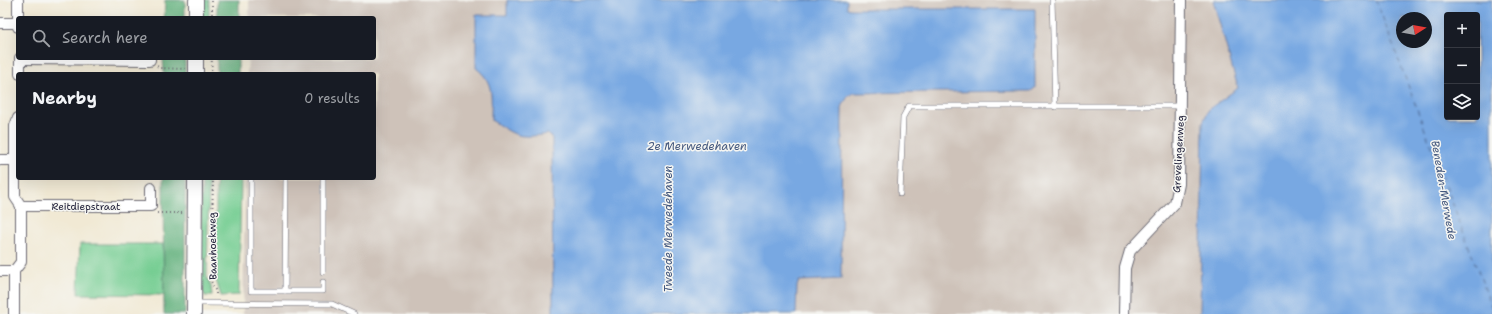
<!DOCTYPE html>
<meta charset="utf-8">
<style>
body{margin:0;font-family:"Shantell Sans",sans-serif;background:#20242c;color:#f1f3f6}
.controls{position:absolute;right:12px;top:12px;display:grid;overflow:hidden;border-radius:4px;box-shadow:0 4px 16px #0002}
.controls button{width:36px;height:36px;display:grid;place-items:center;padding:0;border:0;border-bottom:1px solid #363941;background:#171b24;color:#f1f3f6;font:20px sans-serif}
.compass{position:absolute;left:1396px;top:12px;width:36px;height:36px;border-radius:50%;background:#171b24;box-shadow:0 4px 16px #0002;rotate:79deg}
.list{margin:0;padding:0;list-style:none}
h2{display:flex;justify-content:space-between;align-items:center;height:52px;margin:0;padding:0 16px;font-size:17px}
h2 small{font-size:13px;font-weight:400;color:#9ea1a6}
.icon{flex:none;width:22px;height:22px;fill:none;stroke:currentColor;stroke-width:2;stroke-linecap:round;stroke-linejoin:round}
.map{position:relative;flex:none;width:1492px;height:314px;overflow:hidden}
.search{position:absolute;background:#171b24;box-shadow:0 4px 16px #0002;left:16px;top:16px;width:360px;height:44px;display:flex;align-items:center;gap:10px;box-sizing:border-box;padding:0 14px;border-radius:4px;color:#9ea1a6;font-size:15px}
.panel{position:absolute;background:#171b24;box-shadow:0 4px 16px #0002;left:16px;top:72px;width:360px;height:108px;border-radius:4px}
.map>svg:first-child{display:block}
.industrial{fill:#cec2b9}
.green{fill:#75cd92;stroke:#4c7866}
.forest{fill:#60b07c;stroke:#41695c}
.water{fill:#78a8e2;stroke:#4d658e;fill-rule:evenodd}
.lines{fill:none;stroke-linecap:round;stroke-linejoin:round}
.ferry{stroke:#44587e;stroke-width:1;stroke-dasharray:5 4;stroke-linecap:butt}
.lane-casing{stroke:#6a6871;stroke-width:6}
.street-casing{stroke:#6a6871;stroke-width:12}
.secondary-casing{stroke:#6a6871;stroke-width:16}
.path{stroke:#6a6871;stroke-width:2;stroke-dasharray:1 3;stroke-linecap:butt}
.lane{stroke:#fff;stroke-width:5}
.street{stroke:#fff;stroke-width:10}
.secondary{stroke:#fff;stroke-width:14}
.labels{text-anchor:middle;stroke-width:3;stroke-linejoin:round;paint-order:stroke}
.street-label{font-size:10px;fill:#22223b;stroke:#f6f6f2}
.water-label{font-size:11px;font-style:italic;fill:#44587e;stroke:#f6f6f2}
</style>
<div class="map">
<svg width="1492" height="314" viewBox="0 0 1492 314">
<rect width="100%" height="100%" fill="#f6f6f2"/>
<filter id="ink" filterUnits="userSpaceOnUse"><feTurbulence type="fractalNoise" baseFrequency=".025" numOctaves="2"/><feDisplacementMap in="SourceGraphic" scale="8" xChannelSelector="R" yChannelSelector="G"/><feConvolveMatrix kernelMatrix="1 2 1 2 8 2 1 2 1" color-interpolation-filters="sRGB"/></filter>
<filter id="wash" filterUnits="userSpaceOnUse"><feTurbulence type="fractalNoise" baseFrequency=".012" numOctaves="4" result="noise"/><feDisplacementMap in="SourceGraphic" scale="16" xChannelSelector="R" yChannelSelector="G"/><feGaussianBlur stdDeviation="0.9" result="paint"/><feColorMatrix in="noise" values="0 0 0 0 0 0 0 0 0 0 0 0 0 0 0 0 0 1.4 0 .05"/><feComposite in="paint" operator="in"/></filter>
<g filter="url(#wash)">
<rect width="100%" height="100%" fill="#f1e9d4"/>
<!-- industrial -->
<path class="industrial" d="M 249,0 L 1228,0 L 1247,90 L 1218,314 L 243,314 L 245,178 L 374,178 L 374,74 L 247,74 L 248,58 L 374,58 L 374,18 L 249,18 Z"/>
<!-- green -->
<g class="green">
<rect x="201" y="0" width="8" height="18"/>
<path d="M 202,178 L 209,178 L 207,278 L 211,286 L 212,296 L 205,296 L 200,286 Z"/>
<path d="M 217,178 L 241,178 L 239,295 L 221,296 L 216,280 L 216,189 Z"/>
<path d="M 80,244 L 163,244 L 164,295 L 78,294 Z"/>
</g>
<!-- forest -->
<g class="forest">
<path d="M 165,0 L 185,0 L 185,18 L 164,18 Z"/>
<rect x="217" y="0" width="22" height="18"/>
<path d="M 163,58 L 185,58 L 185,74 L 164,74 Z"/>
<rect x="217" y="58" width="21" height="16"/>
<path d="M 163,178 L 185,178 L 185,314 L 164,314 Z"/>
</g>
<!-- water -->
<g class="water">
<path d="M 507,0 L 847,0 L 847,8 L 851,9 L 1035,9 L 1035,88 L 1031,91 L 854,93 L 848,96 L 842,107 L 841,279 L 799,281 L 797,286 L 796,314 L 553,314 L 552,138 L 548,134 C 517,139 517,136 491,120 C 491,99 495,82 476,68 L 476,15 L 507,15 Z"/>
<path d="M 1213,0 L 1492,0 L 1492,314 L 1200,314 L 1203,122 L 1209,109 L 1238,88 ZM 1447,15 L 1477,15 L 1477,117 L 1447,117 ZM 1402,18 L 1426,18 L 1426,42 L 1402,42 Z"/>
</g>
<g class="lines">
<!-- ferry -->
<path class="ferry" d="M 1376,0 L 1492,308"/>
</g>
</g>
<g filter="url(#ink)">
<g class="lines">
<defs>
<g id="lane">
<path d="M 1052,0 L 1055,107"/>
<path d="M 251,178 L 251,291 L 323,291 L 323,282"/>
<path d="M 323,178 L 323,272"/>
<path d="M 900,194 L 903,117 L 909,106 L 1180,106"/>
<path d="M 285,291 L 286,178"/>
<path d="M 196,303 L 332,304 L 354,314"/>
</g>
<g id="street">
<path d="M 18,0 L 18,27"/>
<path d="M 0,23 L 18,23"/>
<path d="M 20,58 L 20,74"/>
<path d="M 20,59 L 150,60 L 150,58"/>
<path d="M 0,160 L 15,160"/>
<path d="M 21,206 L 151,206 L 151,188"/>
<path d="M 0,271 L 14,271"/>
<path d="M 14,314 L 14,271 L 21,262 L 21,206 L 15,197 L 15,126 L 18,118"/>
<path d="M 1124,314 L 1125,268 L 1130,251 L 1175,203 L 1179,184 L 1181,0"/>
</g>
<g id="secondary">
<path d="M 196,18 L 196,0"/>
<path d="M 196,74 L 196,58"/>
<path d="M 194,314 L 195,178"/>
</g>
</defs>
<!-- lane casing -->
<use href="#lane" class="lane-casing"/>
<!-- street casing -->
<use href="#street" class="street-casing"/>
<!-- secondary casing -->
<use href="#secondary" class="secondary-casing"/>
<!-- path -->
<g class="path">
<path d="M 212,18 L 212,0"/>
<path d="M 157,66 L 160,68 L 185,69"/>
<path d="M 211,74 L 212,58"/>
<path d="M 213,178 L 211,281 L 216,292 L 216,297"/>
<path d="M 157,213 L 183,213"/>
</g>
<!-- lane -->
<use href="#lane" class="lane"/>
<!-- street -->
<use href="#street" class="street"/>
<!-- secondary -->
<use href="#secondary" class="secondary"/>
</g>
</g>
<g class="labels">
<!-- street labels -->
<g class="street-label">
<text transform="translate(1178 154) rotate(-87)" y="4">Grevelingenweg</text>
<text x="86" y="210">Reitdiepstraat</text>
<text transform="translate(212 246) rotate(-91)" y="4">Baanhoekweg</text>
</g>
<!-- water labels -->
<g class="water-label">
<text x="697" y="150">2e Merwedehaven</text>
<text transform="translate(1444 190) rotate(80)" y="4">Beneden-Merwede</text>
<text transform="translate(668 229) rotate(-90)" y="4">Tweede Merwedehaven</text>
</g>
</g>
</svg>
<div class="controls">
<button>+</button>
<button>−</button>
<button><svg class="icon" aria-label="layers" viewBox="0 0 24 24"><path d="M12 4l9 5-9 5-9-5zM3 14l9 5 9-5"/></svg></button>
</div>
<svg class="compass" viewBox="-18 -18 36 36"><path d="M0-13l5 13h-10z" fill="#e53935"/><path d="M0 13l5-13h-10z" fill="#9ea1a6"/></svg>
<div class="search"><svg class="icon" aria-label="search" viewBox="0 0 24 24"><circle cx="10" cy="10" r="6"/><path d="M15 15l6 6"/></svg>Search here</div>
<section class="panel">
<h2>Nearby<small>0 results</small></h2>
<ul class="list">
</ul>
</section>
</div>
